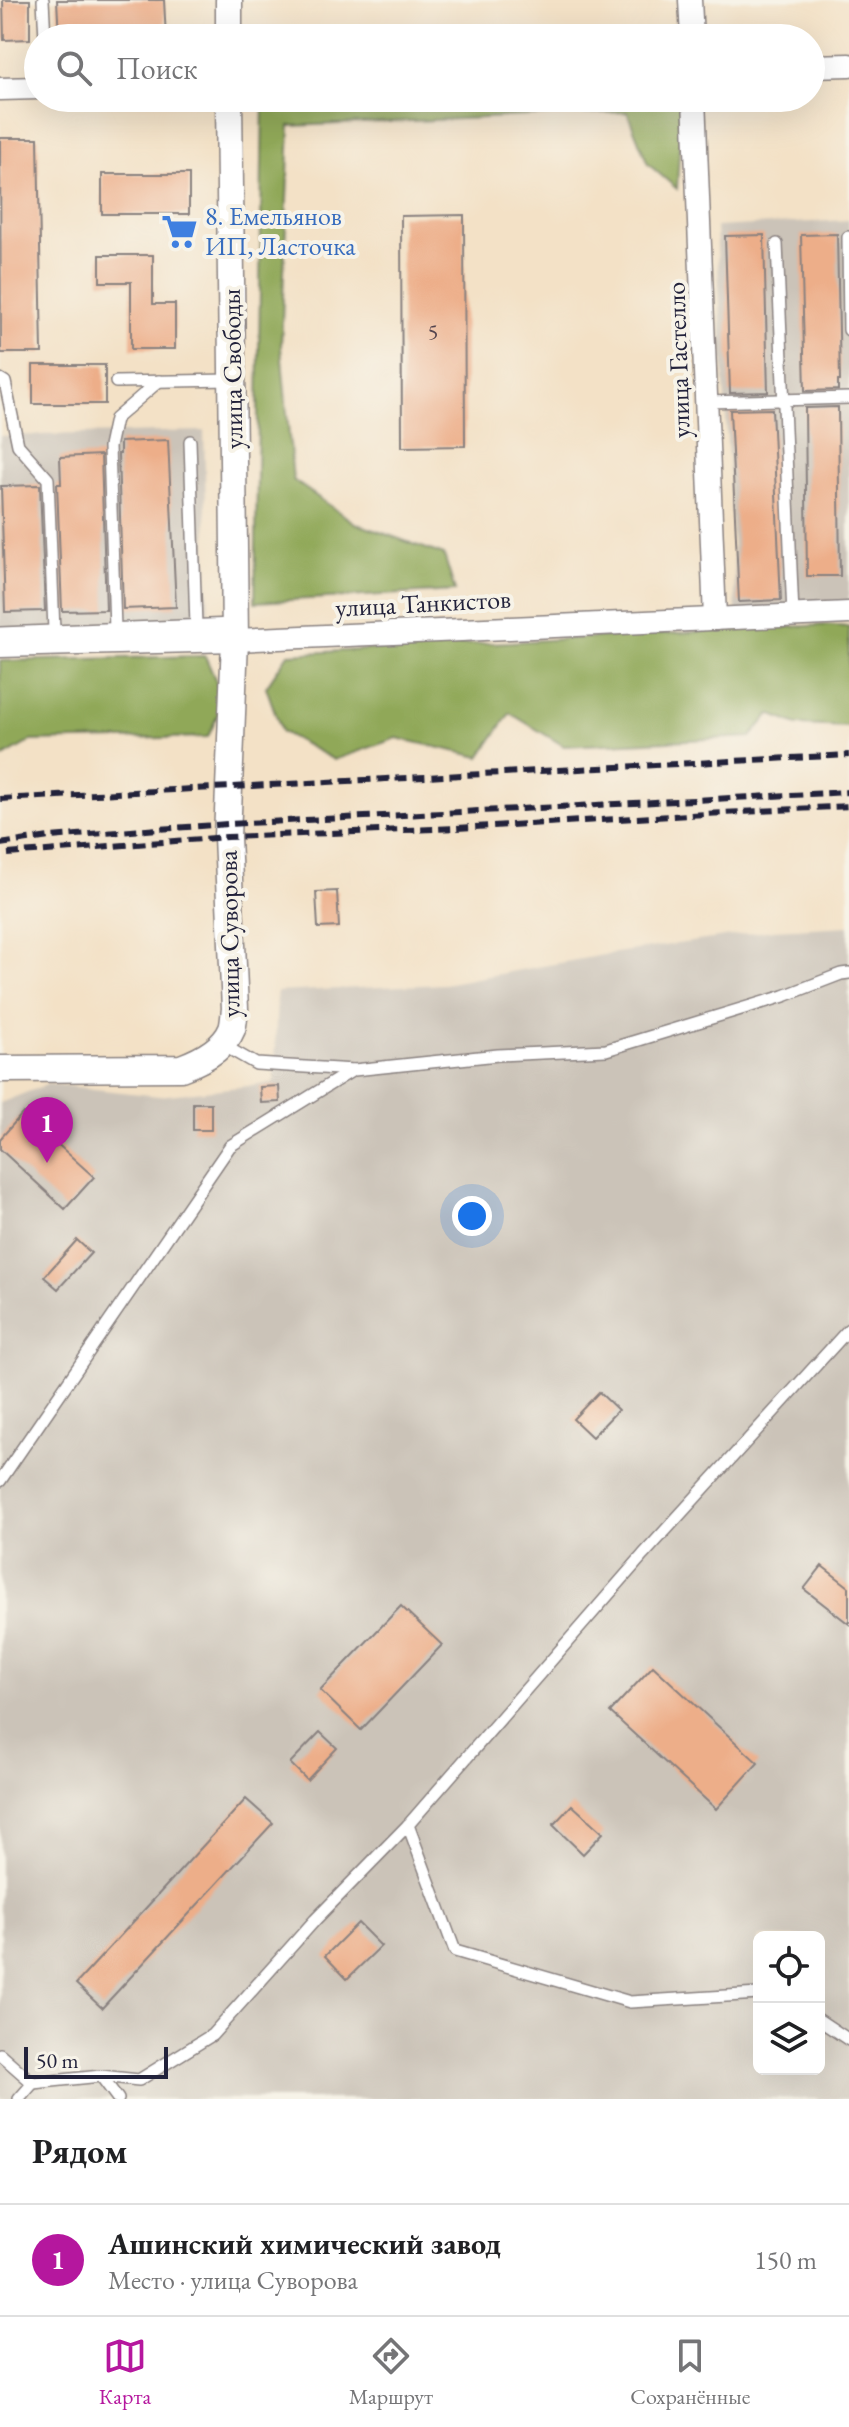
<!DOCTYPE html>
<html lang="ru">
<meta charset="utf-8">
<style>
body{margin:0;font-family:"EB Garamond",serif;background:#f6f6f6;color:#202124}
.controls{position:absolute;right:24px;bottom:24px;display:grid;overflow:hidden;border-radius:12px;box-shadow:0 8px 32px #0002}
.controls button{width:72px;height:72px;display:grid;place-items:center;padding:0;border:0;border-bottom:2px solid #e0e0e0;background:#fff;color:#202124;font:40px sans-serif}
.scale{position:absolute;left:24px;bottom:20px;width:144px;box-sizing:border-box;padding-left:8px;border:4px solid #22223b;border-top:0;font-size:22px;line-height:28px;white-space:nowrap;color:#22223b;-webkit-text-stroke:6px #f7f3e8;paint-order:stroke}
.you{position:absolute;left:472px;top:1216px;width:28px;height:28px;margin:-20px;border:6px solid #fff;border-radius:50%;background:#1a73e8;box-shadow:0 0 0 12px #1a73e833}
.badge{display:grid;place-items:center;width:52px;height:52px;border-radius:50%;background:#b5179e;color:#fff;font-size:26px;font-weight:700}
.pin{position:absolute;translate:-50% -66px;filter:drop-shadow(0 2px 4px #0008)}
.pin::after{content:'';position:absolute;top:42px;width:28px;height:24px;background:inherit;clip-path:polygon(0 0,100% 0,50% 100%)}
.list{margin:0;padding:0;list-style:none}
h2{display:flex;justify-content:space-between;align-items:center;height:104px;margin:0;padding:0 32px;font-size:34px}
h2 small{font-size:26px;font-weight:400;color:#757577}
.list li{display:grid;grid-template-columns:52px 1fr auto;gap:24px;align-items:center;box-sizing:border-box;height:112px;padding:0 32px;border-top:2px solid #e0e0e0}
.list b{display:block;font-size:30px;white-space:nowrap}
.list p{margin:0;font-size:26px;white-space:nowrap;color:#757577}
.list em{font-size:26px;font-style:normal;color:#757577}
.icon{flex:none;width:44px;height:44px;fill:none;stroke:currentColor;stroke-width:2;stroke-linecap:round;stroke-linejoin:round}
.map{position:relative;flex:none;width:849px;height:2099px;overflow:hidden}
.search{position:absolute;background:#fff;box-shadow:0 8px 32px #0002;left:24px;right:24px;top:24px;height:88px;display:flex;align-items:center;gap:20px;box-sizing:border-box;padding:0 28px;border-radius:44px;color:#757577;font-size:30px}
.sheet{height:216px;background:#fff}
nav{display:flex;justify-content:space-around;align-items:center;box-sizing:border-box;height:112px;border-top:2px solid #e0e0e0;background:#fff;font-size:22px;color:#757577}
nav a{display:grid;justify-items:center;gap:4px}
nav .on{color:#b5179e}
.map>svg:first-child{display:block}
.industrial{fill:#cbc3b8;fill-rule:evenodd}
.forest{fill:#90a859;stroke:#59654a;stroke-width:2}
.building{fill:#edae89}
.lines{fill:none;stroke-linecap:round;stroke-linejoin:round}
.service-casing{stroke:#8a8280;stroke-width:14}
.minor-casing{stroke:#8a8280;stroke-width:25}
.tertiary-casing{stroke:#8a8280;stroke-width:29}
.service{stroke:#fff;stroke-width:11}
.minor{stroke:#fff;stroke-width:22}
.tertiary{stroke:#fff;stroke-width:26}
.rail{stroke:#22223b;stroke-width:6;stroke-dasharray:12 6;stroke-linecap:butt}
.labels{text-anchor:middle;stroke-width:8;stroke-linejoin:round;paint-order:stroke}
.number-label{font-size:22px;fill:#55454e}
.shop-label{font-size:26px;fill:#366cbe;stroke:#f7f3e8;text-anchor:start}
.street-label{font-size:26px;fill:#22223b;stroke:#f7f3e8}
</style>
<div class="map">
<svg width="849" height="2099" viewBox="0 0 849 2099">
<rect width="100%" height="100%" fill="#f7f3e8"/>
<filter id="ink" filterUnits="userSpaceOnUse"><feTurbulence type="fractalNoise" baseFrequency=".0125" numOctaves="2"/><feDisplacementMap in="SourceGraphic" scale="16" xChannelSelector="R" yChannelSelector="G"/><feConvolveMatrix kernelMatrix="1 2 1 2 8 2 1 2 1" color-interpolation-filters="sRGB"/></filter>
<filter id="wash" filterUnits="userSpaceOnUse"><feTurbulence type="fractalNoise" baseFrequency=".006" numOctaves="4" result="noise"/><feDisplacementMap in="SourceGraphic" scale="32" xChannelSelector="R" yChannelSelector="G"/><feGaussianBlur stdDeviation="1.8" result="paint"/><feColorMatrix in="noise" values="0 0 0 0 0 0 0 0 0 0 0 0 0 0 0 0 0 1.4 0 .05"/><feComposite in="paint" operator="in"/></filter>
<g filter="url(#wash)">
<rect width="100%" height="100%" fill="#f3e1c6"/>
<!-- industrial -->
<g class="industrial">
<path d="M 849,220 L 849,605 L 736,611 L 716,227 Z"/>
<path d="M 204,431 L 209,634 L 0,639 L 0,436 Z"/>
<path d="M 849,926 L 849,2099 L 0,2099 L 0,1103 L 48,1084 L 159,1096 L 274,1083 L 277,992 L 444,984 L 609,954 L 773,930 ZM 759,1937 L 819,1937 L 819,2069 L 759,2069 Z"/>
</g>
<!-- forest -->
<g class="forest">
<path d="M 263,98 L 682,98 L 677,189 L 648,164 L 627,112 L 290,126 L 281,347 L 293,480 L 355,523 L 444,555 L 455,591 L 255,602 Z"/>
<path d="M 824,625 L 849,627 L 849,727 L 797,725 L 770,714 L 751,737 L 564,746 L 510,713 L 480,757 L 397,738 L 334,760 L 282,732 L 266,687 L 288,654 Z"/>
<path d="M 205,656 L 216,681 L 223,703 L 208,737 L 31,741 L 0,759 L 0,661 Z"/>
</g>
<g id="blocks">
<!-- building -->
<g class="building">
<path d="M 3,0 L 30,0 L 30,39 L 4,40 Z"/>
<path d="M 57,0 L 164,0 L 166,38 L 59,38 Z"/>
<path d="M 0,138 L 38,138 L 42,353 L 1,353 Z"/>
<rect x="102" y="174" width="87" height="40"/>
<path d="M 464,215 L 465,446 L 402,447 L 401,216 Z"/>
<path d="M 837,234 L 840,381 L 838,381 L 838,390 L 805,391 L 801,235 Z"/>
<path d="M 764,235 L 768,392 L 730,393 L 725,236 Z"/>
<path d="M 100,255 L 153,255 L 153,304 L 175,304 L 175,349 L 131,349 L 131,282 L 100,282 Z"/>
<rect x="33" y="365" width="72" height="39"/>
<path d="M 838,407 L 840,576 L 807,576 L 805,408 Z"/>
<path d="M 772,409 L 781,600 L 739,602 L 730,410 Z"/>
<path d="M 168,440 L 176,607 L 123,609 L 118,454 L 120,454 L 120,442 Z"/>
<path d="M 101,455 L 106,610 L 62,611 L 57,484 L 61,484 L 60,457 Z"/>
<path d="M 40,485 L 45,611 L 5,612 L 1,486 Z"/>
<path d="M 337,891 L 339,927 L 318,928 L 316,892 Z"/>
<path d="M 279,1086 L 280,1102 L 261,1103 L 260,1087 Z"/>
<rect x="193" y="1103" width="18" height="27"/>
<path d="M 23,1113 L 94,1177 L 65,1209 L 0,1149 L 0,1139 Z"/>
<path d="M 77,1240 L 91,1253 L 58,1289 L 44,1277 Z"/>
<path d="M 599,1392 L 618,1410 L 592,1437 L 573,1419 Z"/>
<path d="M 822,1566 L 849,1587 L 849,1624 L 804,1589 Z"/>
<path d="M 401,1606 L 442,1645 L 361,1730 L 320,1690 Z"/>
<path d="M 653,1666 L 758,1763 L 716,1809 L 610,1712 Z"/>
<path d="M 320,1732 L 337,1748 L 307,1780 L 290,1763 Z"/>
<path d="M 246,1799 L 273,1823 L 102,2008 L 76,1984 Z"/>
<path d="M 572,1805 L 603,1833 L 583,1854 L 553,1825 Z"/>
<path d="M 358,1923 L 381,1946 L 347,1979 L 325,1956 Z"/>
</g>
</g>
</g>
<g filter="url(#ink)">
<use href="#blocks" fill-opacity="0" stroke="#8a8280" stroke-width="2"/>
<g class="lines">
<defs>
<g id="service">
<path d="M 43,0 L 45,38"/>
<path d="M 848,237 L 849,330"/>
<path d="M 777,244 L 793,615"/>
<path d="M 0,379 L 5,382 L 18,445 L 48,479 L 54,631"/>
<path d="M 116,382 L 232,380"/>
<path d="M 708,402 L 849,398"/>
<path d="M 190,441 L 196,626"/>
<path d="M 115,629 L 109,447 L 115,419 L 159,381"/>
<path d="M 0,633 L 234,624"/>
<path d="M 221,1044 L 256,1064 L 354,1070 L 498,1055 L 606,1050 L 784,996 L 841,974 L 849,973"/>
<path d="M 0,1481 L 230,1146 L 353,1070"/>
<path d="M 408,1825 L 455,1951 L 630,2002 L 759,1994"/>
<path d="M 819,2020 L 849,2040"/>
<path d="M 0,2054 L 33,2083 L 101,2076 L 139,2080 L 212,2035 L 315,1920 L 408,1825 L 643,1555 L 849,1329"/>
<path d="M 101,2076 L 118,2099"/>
<path d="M 19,2099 L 33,2083"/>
</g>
<g id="minor">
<path d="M 690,0 L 692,38"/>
<path d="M 811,66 L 849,65"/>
<path d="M 0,89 L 38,88"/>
<path d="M 694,98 L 715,619"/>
<path d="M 0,646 L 235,640 L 849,613"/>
</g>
<g id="tertiary">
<path d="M 229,0 L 229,38"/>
<path d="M 0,1069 L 181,1068 C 200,1061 224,1049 232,1029 C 234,1023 234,1015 235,1009 L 227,837 L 235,640 L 229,98"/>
</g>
</defs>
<!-- service casing -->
<use href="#service" class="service-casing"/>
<!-- minor casing -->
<use href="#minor" class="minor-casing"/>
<!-- tertiary casing -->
<use href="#tertiary" class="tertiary-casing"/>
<!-- service -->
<use href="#service" class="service"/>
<!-- minor -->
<use href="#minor" class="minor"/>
<!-- tertiary -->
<use href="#tertiary" class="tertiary"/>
<!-- rail -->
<g class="rail">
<path d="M 0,799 L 849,755"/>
<path d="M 0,844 L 49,837 L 228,824 L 849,792"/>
<path d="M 8,854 L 227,837 L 457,828 L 849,806"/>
</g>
</g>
</g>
<!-- icons -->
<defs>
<symbol id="supermarket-bare" viewBox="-9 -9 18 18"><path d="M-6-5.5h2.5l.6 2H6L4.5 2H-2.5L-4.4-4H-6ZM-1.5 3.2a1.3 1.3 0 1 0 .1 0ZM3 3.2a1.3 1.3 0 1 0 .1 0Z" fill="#3f7fe0" stroke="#f7f3e8" stroke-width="2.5" paint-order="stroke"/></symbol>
</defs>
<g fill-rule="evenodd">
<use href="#supermarket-bare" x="154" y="206" width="51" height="51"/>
</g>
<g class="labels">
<!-- number labels -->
<g class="number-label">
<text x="433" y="339">5</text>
</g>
<!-- shop labels -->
<g class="shop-label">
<text x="205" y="225">8. Емельянов<tspan x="205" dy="30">ИП, Ласточка</tspan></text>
</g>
<!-- street labels -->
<g class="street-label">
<text transform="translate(678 360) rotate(-92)" y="9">улица Гастелло</text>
<text transform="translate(232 369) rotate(-91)" y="9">улица Свободы</text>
<text transform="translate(423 603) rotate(-3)" y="9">улица Танкистов</text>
<text transform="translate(229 934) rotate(-91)" y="9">улица Суворова</text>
</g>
</g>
</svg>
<div class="controls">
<button><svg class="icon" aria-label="locate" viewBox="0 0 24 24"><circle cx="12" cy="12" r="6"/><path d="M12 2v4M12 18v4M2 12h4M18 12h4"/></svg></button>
<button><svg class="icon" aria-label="layers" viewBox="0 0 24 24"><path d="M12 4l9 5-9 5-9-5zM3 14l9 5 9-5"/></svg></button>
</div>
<div class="scale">50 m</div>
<div class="you"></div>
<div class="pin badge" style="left:47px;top:1163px">1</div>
<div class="search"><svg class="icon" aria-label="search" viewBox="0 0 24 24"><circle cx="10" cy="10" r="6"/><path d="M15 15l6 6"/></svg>Поиск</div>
</div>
<section class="sheet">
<h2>Рядом<small></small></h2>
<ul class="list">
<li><span class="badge">1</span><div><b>Ашинский химический завод</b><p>Место · улица Суворова</p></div><em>150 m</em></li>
</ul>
</section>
<nav>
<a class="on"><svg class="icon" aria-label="map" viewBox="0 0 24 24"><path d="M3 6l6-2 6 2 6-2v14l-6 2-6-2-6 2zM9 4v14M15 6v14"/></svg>Карта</a>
<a><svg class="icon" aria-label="directions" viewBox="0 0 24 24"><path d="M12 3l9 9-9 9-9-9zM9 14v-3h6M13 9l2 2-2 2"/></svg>Маршрут</a>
<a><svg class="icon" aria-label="saved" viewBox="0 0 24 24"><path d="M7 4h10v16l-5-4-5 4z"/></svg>Сохранённые</a>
</nav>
